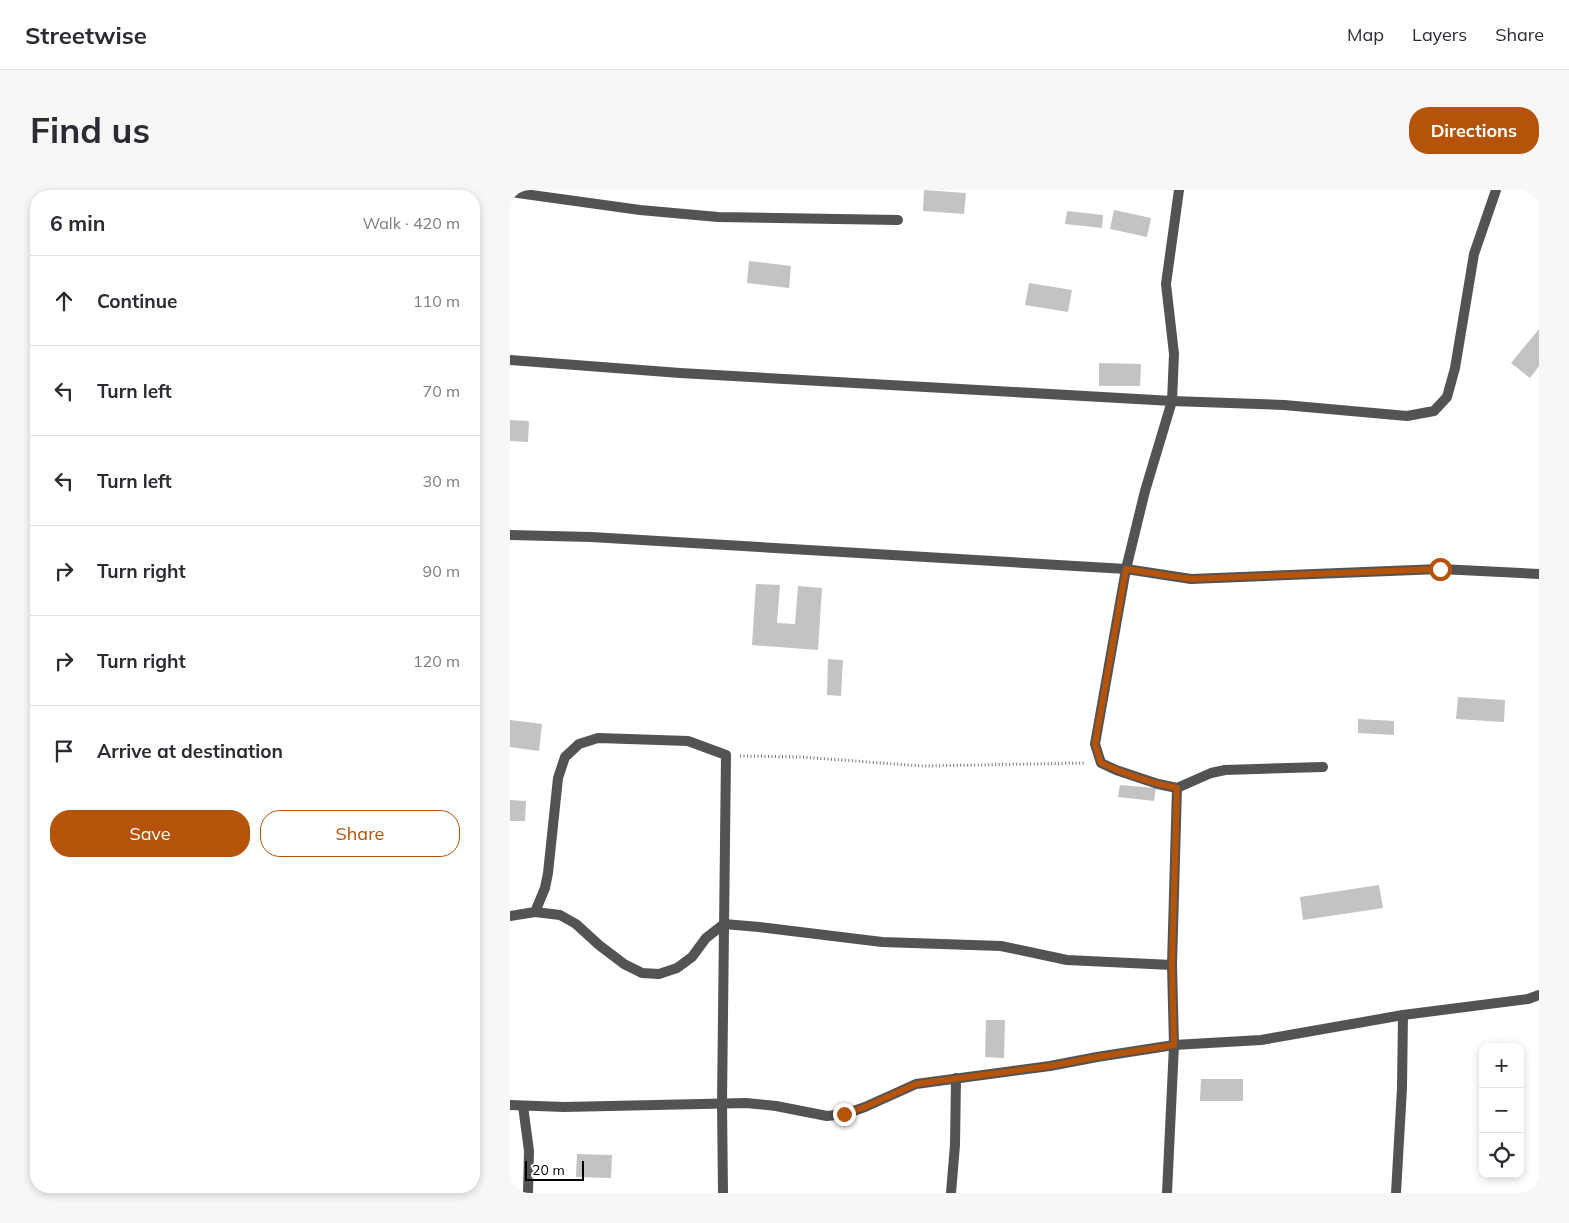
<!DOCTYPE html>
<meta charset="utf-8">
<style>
body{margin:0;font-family:Mulish,sans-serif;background:#f7f7f7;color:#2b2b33}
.controls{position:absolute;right:15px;bottom:15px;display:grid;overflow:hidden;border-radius:10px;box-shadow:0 2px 8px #0003}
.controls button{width:45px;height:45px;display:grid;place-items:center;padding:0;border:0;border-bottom:1px solid #e1e1e2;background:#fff;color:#2b2b33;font:25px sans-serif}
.scale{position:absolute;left:15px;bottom:12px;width:59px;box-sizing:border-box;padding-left:5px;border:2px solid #000;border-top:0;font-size:14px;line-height:18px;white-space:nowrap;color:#000;-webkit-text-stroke:4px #fff;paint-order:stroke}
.stop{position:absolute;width:15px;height:15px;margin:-11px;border:4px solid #b45309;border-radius:50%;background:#fff}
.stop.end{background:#b45309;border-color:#fff;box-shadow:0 1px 5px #0008}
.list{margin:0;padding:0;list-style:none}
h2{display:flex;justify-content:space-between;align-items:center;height:65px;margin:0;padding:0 20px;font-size:21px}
h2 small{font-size:16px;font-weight:400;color:#7c7c81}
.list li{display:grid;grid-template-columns:32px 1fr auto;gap:15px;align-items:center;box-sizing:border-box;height:90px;padding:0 20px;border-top:1px solid #e1e1e2}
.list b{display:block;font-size:19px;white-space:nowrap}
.list em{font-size:16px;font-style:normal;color:#7c7c81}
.actions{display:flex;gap:10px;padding:15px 20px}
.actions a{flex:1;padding:11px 0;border:1px solid #b45309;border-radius:20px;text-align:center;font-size:18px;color:#b45309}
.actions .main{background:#b45309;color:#fff}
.icon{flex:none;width:28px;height:28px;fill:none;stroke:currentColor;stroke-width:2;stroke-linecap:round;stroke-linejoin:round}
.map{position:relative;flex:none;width:1029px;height:1003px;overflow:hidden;border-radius:20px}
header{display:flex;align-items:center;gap:30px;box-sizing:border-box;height:70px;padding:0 25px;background:#fff;border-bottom:1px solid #e1e1e2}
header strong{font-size:24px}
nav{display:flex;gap:28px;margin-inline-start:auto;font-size:18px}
.intro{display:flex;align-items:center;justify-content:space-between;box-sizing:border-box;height:120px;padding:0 30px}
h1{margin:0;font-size:35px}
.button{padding:12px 22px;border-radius:20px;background:#b45309;color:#fff;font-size:18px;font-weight:700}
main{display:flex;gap:30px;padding:0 30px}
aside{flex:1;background:#fff;border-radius:20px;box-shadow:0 2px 8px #0003}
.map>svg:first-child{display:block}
.building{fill:#c3c3c3}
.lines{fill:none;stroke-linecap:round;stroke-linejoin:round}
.path{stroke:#757575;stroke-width:3;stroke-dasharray:1 2.5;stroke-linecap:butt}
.street{stroke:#535353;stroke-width:10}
.route{stroke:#b45309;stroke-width:6}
</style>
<header>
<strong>Streetwise</strong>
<nav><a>Map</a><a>Layers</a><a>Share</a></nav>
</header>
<div class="intro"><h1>Find us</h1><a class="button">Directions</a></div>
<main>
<aside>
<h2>6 min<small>Walk · 420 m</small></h2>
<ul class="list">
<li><svg class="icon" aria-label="ahead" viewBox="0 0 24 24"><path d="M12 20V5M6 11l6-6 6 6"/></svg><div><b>Continue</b></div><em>110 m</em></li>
<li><svg class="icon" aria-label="left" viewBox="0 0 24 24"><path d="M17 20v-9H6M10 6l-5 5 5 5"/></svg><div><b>Turn left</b></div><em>70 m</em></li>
<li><svg class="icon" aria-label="left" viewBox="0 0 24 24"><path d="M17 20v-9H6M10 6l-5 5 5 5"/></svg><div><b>Turn left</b></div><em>30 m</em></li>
<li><svg class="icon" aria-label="right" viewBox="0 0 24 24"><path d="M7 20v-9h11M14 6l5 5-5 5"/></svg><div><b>Turn right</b></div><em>90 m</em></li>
<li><svg class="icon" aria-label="right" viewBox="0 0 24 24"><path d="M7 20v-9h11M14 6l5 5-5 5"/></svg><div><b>Turn right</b></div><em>120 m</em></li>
<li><svg class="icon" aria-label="arrive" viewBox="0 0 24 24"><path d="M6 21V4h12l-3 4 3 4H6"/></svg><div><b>Arrive at destination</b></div></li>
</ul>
<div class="actions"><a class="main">Save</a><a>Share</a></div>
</aside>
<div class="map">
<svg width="1029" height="1003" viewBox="0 0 1029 1003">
<rect width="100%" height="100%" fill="#fff"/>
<!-- building -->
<g class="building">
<path d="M 414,0 L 456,3 L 454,24 L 413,21 Z"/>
<path d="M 604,20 L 641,28 L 637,47 L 600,39 Z"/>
<path d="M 557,21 L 593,25 L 592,38 L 555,34 Z"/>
<path d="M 239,71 L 281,76 L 279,98 L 237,93 Z"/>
<path d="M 519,93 L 562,100 L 558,122 L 515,115 Z"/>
<path d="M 1029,139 L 1029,176 L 1020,188 L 1001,173 Z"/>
<path d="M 589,173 L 631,174 L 630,196 L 589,196 Z"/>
<path d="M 0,230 L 19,231 L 18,252 L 0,251 Z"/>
<path d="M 246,394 L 270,395 L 267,433 L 285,434 L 288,396 L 312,398 L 308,460 L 242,455 Z"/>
<path d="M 318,469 L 333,470 L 331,506 L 317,505 Z"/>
<path d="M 948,507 L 995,510 L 994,532 L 946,529 Z"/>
<path d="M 848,529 L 884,531 L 884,545 L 848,543 Z"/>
<path d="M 0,530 L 32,534 L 29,561 L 0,557 Z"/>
<path d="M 610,595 L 646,598 L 644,611 L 608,607 Z"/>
<path d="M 0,610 L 16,611 L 15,631 L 0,631 Z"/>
<path d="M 869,695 L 873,718 L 793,730 L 790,707 Z"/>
<path d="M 476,830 L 495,830 L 494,868 L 475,867 Z"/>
<path d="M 691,889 L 733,889 L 733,911 L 690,911 Z"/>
<path d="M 67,964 L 102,965 L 101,988 L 66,987 Z"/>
</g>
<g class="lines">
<!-- path -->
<path class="path" d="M 230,566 L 291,567 L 412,576 L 576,573"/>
<!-- street -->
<g class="street">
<path d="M 669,0 L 656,94 L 664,164 L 662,211 L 635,301 L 616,379 L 585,554 L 591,573 L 606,580 L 648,594 L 667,598 L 701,583 L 715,580 L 813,577"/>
<path d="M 0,2 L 130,20 L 208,27 L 388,30"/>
<path d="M 0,170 L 170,183 L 662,211 L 774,215 L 897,226 L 924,221 L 937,207 L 945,178 L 964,64 L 986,0"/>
<path d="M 0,345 L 81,347 L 616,379 L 681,389 L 930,379 L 1029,384"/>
<path d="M 25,722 L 50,725 L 66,734 L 89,755 L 114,774 L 132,783 L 149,784 L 167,778 L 182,767 L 196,748 L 214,734 L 249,737 L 372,752 L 491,756 L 557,770 L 662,775"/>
<path d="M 0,726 L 25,722 L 35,698 L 38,683 L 48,588 L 55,567 L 69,554 L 88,548 L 178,551 L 216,565 L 212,913 L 213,1003"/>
<path d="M 0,915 L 54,917 L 236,913 L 266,916 L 317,926 L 335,924 L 355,917 L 406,894 L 540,876 L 587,867 L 664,855 L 751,850 L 893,825 L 1018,809 L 1029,805"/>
<path d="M 13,916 L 19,961 L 18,1003"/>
<path d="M 441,1003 L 445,955 L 446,888"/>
<path d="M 657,1003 L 664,855 L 662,775 L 667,598"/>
<path d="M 886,1003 L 892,898 L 893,825"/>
</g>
</g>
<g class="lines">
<!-- route -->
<path class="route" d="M 334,924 L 355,917 L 406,894 L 540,876 L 587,867 L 664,855 L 662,775 L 667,598 C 641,593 615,584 591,573 L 585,554 L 616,379 L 681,389 L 930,379"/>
</g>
</svg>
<div class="controls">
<button>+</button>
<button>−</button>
<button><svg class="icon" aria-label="locate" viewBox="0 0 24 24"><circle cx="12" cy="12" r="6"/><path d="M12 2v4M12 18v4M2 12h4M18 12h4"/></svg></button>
</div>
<div class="scale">20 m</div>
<div class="stop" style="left:930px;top:379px"></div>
<div class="stop end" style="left:334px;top:924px"></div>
</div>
</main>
